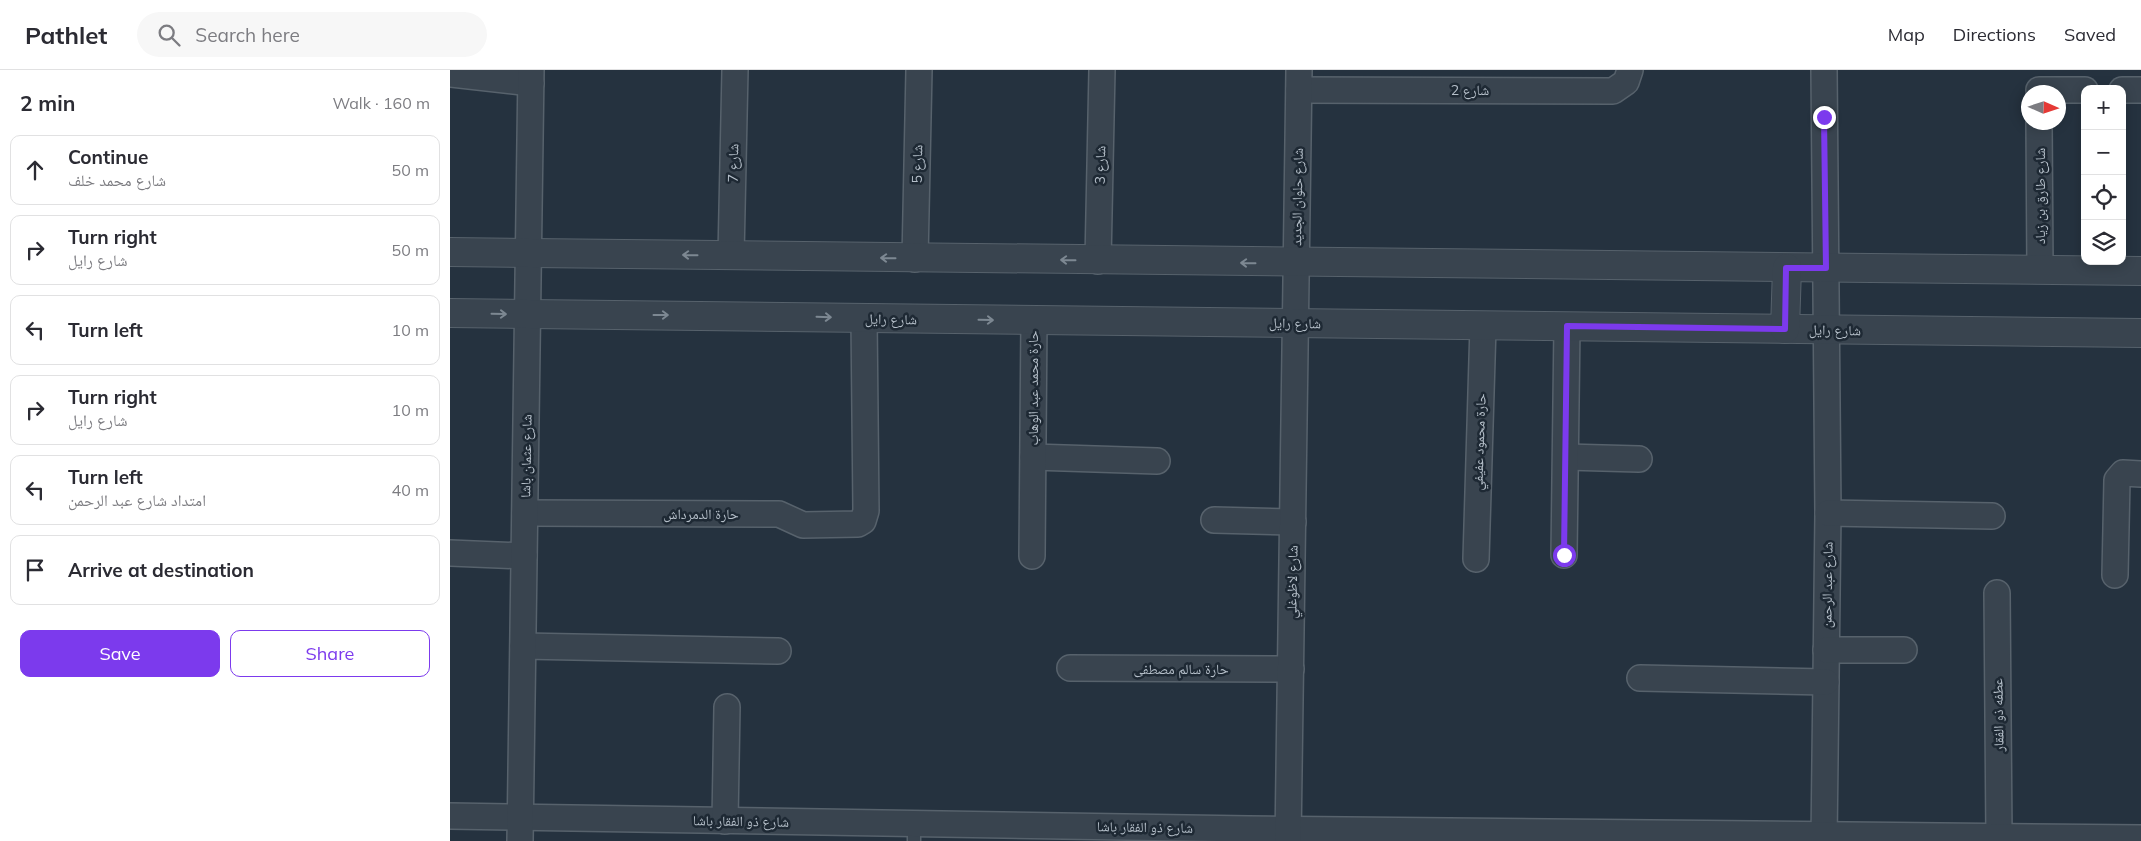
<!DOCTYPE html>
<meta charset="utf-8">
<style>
body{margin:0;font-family:Mulish,"Noto Naskh Arabic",sans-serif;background:#f7f7f7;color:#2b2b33}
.controls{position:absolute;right:15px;top:15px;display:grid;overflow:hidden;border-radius:10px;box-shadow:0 2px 12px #0003}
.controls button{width:45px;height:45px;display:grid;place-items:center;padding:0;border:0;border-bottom:1px solid #e1e1e2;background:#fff;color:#2b2b33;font:25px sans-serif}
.compass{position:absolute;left:1571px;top:15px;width:45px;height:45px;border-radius:50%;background:#fff;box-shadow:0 2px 12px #0003;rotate:93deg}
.stop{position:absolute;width:15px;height:15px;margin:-11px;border:4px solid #7c3aed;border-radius:50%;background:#fff}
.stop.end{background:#7c3aed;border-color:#fff;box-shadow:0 1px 5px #0008}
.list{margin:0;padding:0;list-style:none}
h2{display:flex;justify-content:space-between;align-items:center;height:65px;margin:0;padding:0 20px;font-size:21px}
h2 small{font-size:16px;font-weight:400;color:#7c7c81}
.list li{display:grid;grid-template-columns:32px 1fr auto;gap:15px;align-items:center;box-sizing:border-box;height:70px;margin:0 10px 10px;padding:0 10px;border:1px solid #e1e1e2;border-radius:10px}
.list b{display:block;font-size:19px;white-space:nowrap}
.list p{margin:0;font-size:16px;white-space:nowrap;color:#7c7c81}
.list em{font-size:16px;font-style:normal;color:#7c7c81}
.actions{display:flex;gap:10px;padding:15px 20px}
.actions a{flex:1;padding:11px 0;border:1px solid #7c3aed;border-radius:10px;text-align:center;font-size:18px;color:#7c3aed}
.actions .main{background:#7c3aed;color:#fff}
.icon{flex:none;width:28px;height:28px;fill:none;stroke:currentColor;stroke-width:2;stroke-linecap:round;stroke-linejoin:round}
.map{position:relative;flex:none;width:1691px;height:771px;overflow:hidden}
header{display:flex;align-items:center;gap:30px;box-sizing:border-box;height:70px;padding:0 25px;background:#fff;border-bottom:1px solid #e1e1e2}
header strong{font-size:24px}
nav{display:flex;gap:28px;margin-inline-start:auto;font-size:18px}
.search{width:350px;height:45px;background:#f7f7f7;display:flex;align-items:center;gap:12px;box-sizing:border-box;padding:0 18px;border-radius:28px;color:#7c7c81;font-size:19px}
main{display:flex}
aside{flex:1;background:#fff}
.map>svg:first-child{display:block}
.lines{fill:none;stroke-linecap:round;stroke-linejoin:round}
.service-casing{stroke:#57626c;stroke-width:15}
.minor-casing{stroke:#57626c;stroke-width:28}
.tertiary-casing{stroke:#57626c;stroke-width:30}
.service{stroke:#39444f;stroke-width:12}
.minor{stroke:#39444f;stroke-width:25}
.tertiary{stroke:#39444f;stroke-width:28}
.oneway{stroke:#7d8892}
.route{stroke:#7c3aed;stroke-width:6}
.labels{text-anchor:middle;stroke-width:5;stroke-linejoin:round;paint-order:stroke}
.street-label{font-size:14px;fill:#b5bfc9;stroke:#1e2934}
</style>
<header>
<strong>Pathlet</strong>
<div class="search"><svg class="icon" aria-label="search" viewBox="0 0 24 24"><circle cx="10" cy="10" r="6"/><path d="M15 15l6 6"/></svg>Search here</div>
<nav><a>Map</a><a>Directions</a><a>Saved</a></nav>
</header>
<main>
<aside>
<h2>2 min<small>Walk · 160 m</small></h2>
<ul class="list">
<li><svg class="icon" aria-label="ahead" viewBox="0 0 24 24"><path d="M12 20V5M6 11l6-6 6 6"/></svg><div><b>Continue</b><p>شارع محمد خلف</p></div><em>50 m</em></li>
<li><svg class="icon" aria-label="right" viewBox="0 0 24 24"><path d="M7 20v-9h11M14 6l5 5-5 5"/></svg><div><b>Turn right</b><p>شارع رايل</p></div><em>50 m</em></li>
<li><svg class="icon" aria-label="left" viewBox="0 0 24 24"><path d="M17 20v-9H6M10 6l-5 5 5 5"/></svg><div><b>Turn left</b></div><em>10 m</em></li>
<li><svg class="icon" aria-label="right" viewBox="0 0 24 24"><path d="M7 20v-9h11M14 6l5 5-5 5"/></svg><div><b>Turn right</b><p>شارع رايل</p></div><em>10 m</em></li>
<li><svg class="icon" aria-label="left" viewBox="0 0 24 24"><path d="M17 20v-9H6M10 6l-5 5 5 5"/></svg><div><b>Turn left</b><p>امتداد شارع عبد الرحمن</p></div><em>40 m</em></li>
<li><svg class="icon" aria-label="arrive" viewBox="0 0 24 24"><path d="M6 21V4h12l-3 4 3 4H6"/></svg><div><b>Arrive at destination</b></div></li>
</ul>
<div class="actions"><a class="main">Save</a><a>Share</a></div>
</aside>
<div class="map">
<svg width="1691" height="771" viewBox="0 0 1691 771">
<rect width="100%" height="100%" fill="#25323f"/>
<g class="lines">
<defs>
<path id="service" d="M 464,771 L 464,754"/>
<g id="minor">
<path d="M 1374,0 L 1378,443 L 1374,771"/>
<path d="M 0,4 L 81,13"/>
<path d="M 849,20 L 1163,21 L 1176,12 L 1180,0"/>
<path d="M 1589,20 L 1635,20"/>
<path d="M 1672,20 L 1691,20"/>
<path d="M 1589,52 L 1590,200"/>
<path d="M 281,186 L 285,0"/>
<path d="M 465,189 L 469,0"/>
<path d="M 648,191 L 652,0"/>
<path d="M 583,387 L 707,391"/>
<path d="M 1116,387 L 1189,389"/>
<path d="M 75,443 L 329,444 L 353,455 L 408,454 L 413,451 L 416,441 L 414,248"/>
<path d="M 1378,443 L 1542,446"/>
<path d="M 764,450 L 843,452"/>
<path d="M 0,483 L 74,486"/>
<path d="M 1114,485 L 1117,256"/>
<path d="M 582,486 L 584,250"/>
<path d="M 1026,489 L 1033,256"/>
<path d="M 1665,505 L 1667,410 L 1673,403 L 1691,404"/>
<path d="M 1547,523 L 1549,767"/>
<path d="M 73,576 L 328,581"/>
<path d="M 1376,580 L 1454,580"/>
<path d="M 620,598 L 841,599"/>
<path d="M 1190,608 L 1376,612"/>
<path d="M 0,746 L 799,759 L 1691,768"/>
<path d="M 275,751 L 277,637"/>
<path d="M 70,771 L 81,0"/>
<path d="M 838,771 L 849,0"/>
</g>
<g id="tertiary">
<path d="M 0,182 L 1691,201"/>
<path d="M 0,243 L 1691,263"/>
<path d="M 1335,259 L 1337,198"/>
</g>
</defs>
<!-- service casing -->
<use href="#service" class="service-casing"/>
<!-- minor casing -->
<use href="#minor" class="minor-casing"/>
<!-- tertiary casing -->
<use href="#tertiary" class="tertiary-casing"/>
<!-- service -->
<use href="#service" class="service"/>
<!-- minor -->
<use href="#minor" class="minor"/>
<!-- tertiary -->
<use href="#tertiary" class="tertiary"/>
</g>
<!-- one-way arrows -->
<defs><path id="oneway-shaft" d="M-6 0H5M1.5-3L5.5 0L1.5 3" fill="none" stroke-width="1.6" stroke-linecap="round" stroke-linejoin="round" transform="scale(1.25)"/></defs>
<g class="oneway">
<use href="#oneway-shaft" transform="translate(240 185) rotate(-179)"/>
<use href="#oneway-shaft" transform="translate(438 188) rotate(-179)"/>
<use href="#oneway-shaft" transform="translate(618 190) rotate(-179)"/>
<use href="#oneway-shaft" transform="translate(798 193) rotate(-179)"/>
<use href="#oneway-shaft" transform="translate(49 244) rotate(1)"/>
<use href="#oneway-shaft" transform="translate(211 245)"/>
<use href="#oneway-shaft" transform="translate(374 247) rotate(2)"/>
<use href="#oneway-shaft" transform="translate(536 250) rotate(1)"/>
</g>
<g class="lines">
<!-- route -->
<path class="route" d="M 1114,485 L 1117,256 L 1335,259 L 1336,198 L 1376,198 L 1374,47"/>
</g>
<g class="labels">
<!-- street labels -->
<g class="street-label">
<text x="1020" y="25">شارع 2</text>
<text transform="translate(283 93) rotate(-89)" y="5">شارع 7</text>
<text transform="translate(467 94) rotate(-89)" y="5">شارع 5</text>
<text transform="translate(650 95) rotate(-89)" y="5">شارع 3</text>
<text transform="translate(1590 126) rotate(-90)" y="5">شارع طارق بن زياد</text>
<text transform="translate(847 127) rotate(-89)" y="5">شارع حلوان الجديد</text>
<text transform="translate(441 249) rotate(1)" y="5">شارع رايل</text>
<text transform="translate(845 253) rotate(1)" y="5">شارع رايل</text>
<text transform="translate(1385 260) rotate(1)" y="5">شارع رايل</text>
<text transform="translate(583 318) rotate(-90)" y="5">حارة محمد عبد الوهاب</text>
<text transform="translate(1029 372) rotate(-88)" y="5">حارة محمود عفيفي</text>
<text transform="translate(76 386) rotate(-89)" y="5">شارع عثمان باشا</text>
<text x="251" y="449">حارة الدمرداش</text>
<text transform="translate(842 512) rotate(-89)" y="5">شارع لاظوغلي</text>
<text transform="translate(1377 515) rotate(-89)" y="5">شارع عبد الرحمن</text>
<text x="731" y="604">حارة سالم مصطفى</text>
<text transform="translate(1548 645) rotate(-91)" y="5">عطفه ذو الفقار</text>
<text transform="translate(291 751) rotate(1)" y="5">شارع ذو الفقار باشا</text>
<text transform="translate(695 757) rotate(1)" y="5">شارع ذو الفقار باشا</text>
</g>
</g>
</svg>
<div class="controls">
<button>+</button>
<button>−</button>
<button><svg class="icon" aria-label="locate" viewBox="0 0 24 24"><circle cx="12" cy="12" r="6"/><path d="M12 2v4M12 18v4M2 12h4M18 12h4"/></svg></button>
<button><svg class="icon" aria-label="layers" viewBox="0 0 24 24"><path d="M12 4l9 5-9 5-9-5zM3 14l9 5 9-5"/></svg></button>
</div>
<svg class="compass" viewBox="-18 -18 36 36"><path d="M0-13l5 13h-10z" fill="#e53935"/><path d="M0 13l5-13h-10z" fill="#7c7c81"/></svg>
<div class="stop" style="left:1114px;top:485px"></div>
<div class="stop end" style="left:1374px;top:47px"></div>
</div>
</main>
